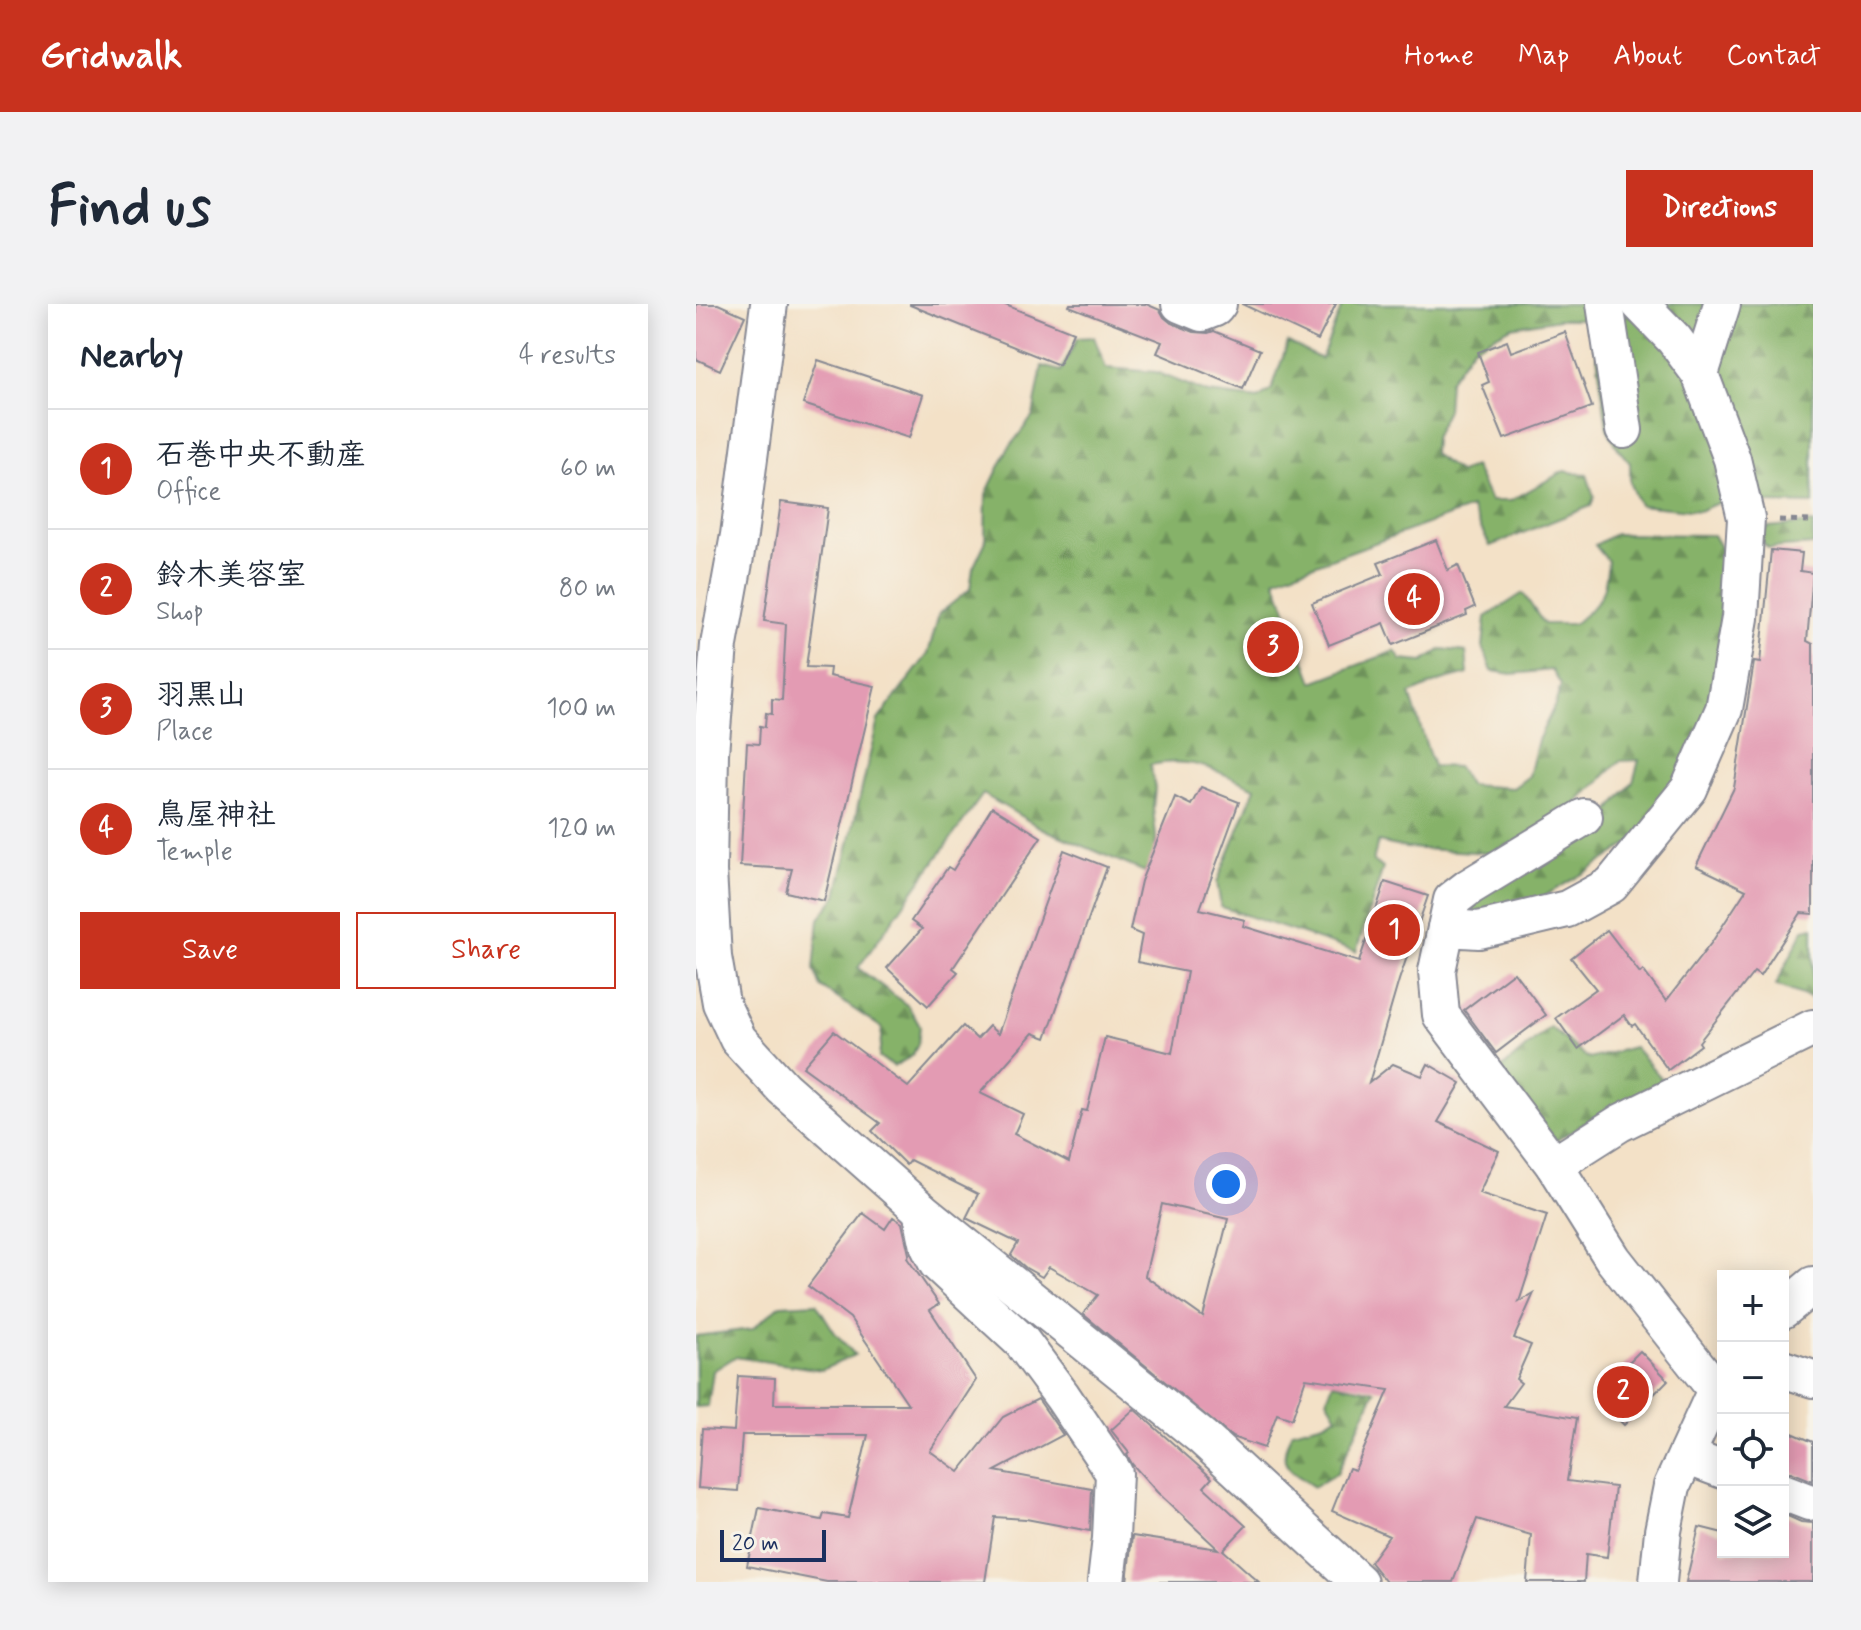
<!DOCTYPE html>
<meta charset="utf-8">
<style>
body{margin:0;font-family:Mynerve,"Klee One",sans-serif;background:#f2f2f3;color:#1f2937}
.controls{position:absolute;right:24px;bottom:24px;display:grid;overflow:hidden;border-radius:0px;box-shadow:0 4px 20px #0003}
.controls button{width:72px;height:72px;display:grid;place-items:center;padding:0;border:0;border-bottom:2px solid #e0e1e3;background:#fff;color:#1f2937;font:40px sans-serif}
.scale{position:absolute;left:24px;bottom:20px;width:106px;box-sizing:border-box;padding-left:8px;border:4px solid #1b2f5e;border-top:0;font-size:22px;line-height:28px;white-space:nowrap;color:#1b2f5e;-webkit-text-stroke:6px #f7f3e8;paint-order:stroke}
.you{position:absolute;left:530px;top:880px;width:28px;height:28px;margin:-20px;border:6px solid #fff;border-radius:50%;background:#1a73e8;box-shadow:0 0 0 12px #1a73e833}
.badge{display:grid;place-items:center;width:52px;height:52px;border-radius:50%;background:#c8321e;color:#fff;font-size:26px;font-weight:700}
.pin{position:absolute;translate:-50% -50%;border:4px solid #fff;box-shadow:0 2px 8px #0006}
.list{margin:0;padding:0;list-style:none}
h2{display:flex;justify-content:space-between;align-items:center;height:104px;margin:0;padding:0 32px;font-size:34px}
h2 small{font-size:26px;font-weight:400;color:#747a83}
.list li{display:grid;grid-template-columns:52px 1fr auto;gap:24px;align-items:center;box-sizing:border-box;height:120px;padding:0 32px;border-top:2px solid #e0e1e3}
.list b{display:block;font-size:30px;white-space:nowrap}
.list p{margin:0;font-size:26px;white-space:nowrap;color:#747a83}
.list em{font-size:26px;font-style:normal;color:#747a83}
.actions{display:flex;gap:16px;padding:24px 32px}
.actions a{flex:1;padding:18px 0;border:2px solid #c8321e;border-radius:0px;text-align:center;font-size:28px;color:#c8321e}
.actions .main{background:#c8321e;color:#fff}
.icon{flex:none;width:44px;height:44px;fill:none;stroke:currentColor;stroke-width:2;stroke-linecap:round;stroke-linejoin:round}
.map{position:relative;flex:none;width:1117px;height:1278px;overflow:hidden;border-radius:0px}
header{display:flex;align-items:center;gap:48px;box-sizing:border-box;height:112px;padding:0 40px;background:#c8321e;color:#fff}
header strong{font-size:38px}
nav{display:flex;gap:44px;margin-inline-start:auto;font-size:28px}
.intro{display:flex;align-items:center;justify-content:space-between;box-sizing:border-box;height:192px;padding:0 48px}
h1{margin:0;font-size:56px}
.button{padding:20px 36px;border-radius:0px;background:#c8321e;color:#fff;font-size:28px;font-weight:700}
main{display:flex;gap:48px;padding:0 48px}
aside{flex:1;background:#fff;border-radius:0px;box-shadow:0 4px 20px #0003}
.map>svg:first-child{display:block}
.forest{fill:url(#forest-firs);stroke:#507064;stroke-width:2}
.building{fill:#e39bb3;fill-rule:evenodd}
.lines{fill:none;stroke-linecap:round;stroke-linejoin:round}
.minor-casing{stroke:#878892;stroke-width:40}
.path{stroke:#878892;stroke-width:5;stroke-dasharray:6 6;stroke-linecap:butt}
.minor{stroke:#fff;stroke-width:36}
</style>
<header>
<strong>Gridwalk</strong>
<nav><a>Home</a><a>Map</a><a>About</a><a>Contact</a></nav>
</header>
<div class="intro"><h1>Find us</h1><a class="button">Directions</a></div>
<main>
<aside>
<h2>Nearby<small>4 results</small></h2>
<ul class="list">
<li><span class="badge">1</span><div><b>石巻中央不動産</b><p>Office</p></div><em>60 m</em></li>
<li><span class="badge">2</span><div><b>鈴木美容室</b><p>Shop</p></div><em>80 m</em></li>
<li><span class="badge">3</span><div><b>羽黒山</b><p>Place</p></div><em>100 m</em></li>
<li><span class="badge">4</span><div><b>鳥屋神社</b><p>Temple</p></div><em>120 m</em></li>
</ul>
<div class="actions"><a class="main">Save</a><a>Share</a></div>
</aside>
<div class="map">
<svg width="1117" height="1278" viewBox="0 0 1117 1278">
<defs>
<pattern id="forest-firs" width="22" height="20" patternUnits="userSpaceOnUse" patternTransform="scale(2)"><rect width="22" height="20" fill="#86b269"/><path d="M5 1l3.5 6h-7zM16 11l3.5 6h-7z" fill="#6d915a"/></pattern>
</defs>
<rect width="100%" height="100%" fill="#f7f3e8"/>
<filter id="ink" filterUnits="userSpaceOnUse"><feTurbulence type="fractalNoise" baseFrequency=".0125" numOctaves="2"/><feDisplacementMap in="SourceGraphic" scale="16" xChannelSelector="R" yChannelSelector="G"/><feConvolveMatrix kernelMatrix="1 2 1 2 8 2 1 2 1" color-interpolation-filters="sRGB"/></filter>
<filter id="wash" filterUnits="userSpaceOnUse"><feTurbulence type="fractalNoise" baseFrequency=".006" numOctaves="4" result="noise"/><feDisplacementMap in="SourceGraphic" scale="32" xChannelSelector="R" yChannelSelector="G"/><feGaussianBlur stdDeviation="1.8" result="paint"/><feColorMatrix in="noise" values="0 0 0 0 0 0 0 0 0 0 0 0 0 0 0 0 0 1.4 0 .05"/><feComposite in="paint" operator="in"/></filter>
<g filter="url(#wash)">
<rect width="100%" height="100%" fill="#f3e1c7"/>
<!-- forest -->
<g class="forest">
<path d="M 647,0 L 1117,0 L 1117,200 L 1024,198 L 1003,207 L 943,201 L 934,180 L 934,159 L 923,146 L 911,124 L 896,15 L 863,15 L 815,23 L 777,43 L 753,77 L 751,106 L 738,134 L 737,150 L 764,169 L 778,162 L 794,197 L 814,197 L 868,167 L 891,171 L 898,193 L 895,202 L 794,242 L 775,204 L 579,275 L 617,378 L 699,347 L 705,356 L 727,358 L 746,345 L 770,348 L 772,370 L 742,378 L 714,390 L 737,462 L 762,463 L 773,481 L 817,484 L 833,472 L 842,436 L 859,401 L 865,381 L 856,366 L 816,370 L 796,367 L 787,343 L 790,313 L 827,289 L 848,320 L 878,320 C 905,297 909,292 912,257 L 899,241 L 919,230 L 1017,231 L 1028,250 L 1022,354 L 1003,442 L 939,536 L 890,568 L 848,592 L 803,612 L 781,610 L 771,600 L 900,523 L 937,478 L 943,456 L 924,457 L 882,498 L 834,531 L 794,549 L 710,544 L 682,538 L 677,557 L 687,564 L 660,648 L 525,603 L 521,578 L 559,484 C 520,467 498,452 454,461 L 459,484 L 457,504 L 460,533 L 458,556 L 449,568 L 345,524 L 287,490 L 162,664 L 212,702 L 224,722 L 222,740 L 216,752 L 198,762 L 183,754 L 186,724 L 125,683 L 118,665 L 123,615 L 141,591 L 182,416 L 232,350 L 243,310 L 274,285 L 277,264 L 289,239 L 290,190 L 312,145 L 337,112 L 346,62 L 365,67 L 381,34 L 398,33 L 410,64 L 460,68 L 512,89 L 562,95 L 576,85 L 592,38 L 625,55 Z"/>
<path d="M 1117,219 L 1117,241 L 1073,244 L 1058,232 L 1072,223 Z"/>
<path d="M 1117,623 L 1117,690 L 1114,694 L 1080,681 L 1108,625 Z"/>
<path d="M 854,723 L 893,755 L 938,743 L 967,776 L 886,820 L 860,837 L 804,766 Z"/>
<path d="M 120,999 L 139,1029 L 159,1051 L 126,1066 L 39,1053 L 17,1067 L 12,1102 L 0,1103 L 0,1032 L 56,1025 L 85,1001 Z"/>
<path d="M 637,1079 L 679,1087 L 641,1169 L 618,1183 C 589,1163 581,1162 596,1127 L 628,1119 L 641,1112 L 631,1095 Z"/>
</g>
<g id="blocks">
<!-- building -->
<g class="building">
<path d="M 0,0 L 22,0 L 49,12 L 24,66 L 0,55 Z"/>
<path d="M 214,0 L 307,0 L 377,28 L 363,61 L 214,1 Z"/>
<path d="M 374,0 L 450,0 L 464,6 L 468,13 L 475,19 L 498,28 L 512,29 L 518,27 L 564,46 L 547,85 L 461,49 L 466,38 L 373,2 Z"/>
<path d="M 546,0 L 640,0 L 622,36 Z"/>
<path d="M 869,28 L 896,103 L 808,135 L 786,81 L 793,78 L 782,48 L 811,37 L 815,48 Z"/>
<path d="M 122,56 L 227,91 L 213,134 L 107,100 Z"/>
<path d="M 85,198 L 132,204 L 110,363 L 134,364 L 133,372 L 179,382 L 128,597 L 90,588 L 96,565 L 44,562 L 51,439 L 63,440 L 64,422 L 69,423 L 70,409 L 76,410 L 76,395 L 86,396 L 90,320 L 68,317 Z"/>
<path d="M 740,236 L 752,266 L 762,261 L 779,303 L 770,307 L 771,311 L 697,341 L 688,319 L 633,341 L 616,299 L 687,270 L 682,259 Z"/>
<path d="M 1075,246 L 1106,249 L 1104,267 L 1117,269 L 1111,337 L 1117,340 L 1117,610 L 1105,609 L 1064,672 L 1058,668 L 1003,738 L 1005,741 L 972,766 L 939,720 L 936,722 L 928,711 L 882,745 L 860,714 L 900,685 L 875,654 L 911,626 L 944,669 L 947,666 L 970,697 L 1016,638 L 1050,586 L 1000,562 L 1038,484 L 1058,358 L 1064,359 Z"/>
<path d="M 505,483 L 543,498 L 504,605 L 549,616 L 547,622 L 663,658 L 689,578 L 732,592 L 703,676 L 673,779 L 697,760 L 726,772 L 732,760 L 765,779 L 742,818 L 803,847 L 783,889 L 851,911 L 823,998 L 838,989 L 818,1034 L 835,1041 L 820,1075 L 825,1079 L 808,1102 L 881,1114 L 871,1177 L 919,1183 L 911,1253 L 890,1250 L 888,1278 L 831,1278 L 835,1231 L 781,1215 L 757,1278 L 690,1278 L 674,1258 L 693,1232 L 636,1207 L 653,1164 L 659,1166 L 693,1086 L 610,1074 L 596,1115 L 581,1110 L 568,1144 L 536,1133 L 387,1010 L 402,991 L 353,963 L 346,973 L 330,964 L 315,951 L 322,939 L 270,914 L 282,890 L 214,856 L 210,861 L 176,827 L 184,819 L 107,763 L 138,727 L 212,783 L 267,722 L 281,735 L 293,722 L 302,730 L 368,546 L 411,563 L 350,734 L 337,729 L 284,789 L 327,810 L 318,830 L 373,858 L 386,806 L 391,807 L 409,733 L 476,749 L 491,668 L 441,658 L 446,631 L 434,626 L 445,577 L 479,493 L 495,501 ZM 466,900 L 532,915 L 507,1013 L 449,972 Z"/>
<path d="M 296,503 L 345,533 L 257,664 L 262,668 L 232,702 L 191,664 L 226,625 L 215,617 L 252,563 L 257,566 Z"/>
<path d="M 818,668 L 850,711 L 800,749 L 768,706 Z"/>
<path d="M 167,909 L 189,925 L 197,913 L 206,919 L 213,950 L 211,954 L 243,1000 L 234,1006 L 280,1076 L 234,1147 L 263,1168 L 307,1113 L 342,1095 L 367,1131 L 299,1167 L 396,1185 L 394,1227 L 330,1215 L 299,1213 L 289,1278 L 131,1278 L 51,1262 L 63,1204 L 126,1216 L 128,1210 L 152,1214 L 172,1131 L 46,1131 L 42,1187 L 2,1184 L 6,1125 L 38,1127 L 42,1072 L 79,1074 L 78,1100 L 212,1100 L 154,1014 L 112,982 Z"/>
<path d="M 944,1047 L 972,1076 L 928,1121 L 899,1092 Z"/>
<path d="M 438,1105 L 516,1174 L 508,1183 L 550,1222 L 527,1246 L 563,1278 L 431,1278 L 436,1232 L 522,1245 L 461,1188 L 436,1160 L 431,1151 L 433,1149 L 415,1126 Z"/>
<path d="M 1087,1125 L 1117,1138 L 1117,1177 L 1095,1168 L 1087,1168 Z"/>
<path d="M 1087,1210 L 1105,1218 L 1117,1219 L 1117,1278 L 990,1278 L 1003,1223 L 1027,1229 L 1027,1248 L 1087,1248 Z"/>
</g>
</g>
</g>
<g filter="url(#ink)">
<use href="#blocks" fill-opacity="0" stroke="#878892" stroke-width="2"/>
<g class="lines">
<defs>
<g id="minor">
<path d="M 73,0 L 43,231 L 23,341 L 14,449 L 12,567 L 17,653 L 25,699 L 42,735 L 87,784 L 225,906 L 507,1134 L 663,1278"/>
<path d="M 484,0 L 506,9 L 519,4 L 522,0"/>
<path d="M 909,0 L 928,126"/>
<path d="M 944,0 L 978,35 L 1004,70 L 1036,155 L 1050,214 L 1044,314 L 1028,405 L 993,485 L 915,581 L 871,605 L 783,626 L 750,624 L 741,667 L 745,711 L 858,861 L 917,955 L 1020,1086"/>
<path d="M 1004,70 L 1026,0"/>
<path d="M 750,624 L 756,596 L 773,583 L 888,513"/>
<path d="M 858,861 L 924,819 L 1117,724"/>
<path d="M 225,906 L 233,943 L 241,959 L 326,1038 L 366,1092 L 418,1169 L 415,1234 L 410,1278"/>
<path d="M 1087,1006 L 1117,981"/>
<path d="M 1087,1065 L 1117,1075"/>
<path d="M 990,1152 L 1027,1166"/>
<path d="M 1087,1188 L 1113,1198"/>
<path d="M 962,1278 L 967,1227 L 976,1182 L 1020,1086 L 1027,1075"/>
</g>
</defs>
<!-- minor casing -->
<use href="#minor" class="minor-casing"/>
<!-- path -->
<path class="path" d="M 1083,216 L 1117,217"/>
<!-- minor -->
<use href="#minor" class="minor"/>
</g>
</g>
</svg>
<div class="controls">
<button>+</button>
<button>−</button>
<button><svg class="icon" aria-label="locate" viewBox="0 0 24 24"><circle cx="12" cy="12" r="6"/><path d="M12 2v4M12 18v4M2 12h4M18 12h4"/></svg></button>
<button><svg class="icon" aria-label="layers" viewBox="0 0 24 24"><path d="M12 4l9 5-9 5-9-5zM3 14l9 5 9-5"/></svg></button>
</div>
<div class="scale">20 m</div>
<div class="you"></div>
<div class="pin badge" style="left:698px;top:626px">1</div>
<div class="pin badge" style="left:927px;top:1088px">2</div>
<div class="pin badge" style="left:577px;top:343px">3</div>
<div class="pin badge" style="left:718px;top:295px">4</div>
</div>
</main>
